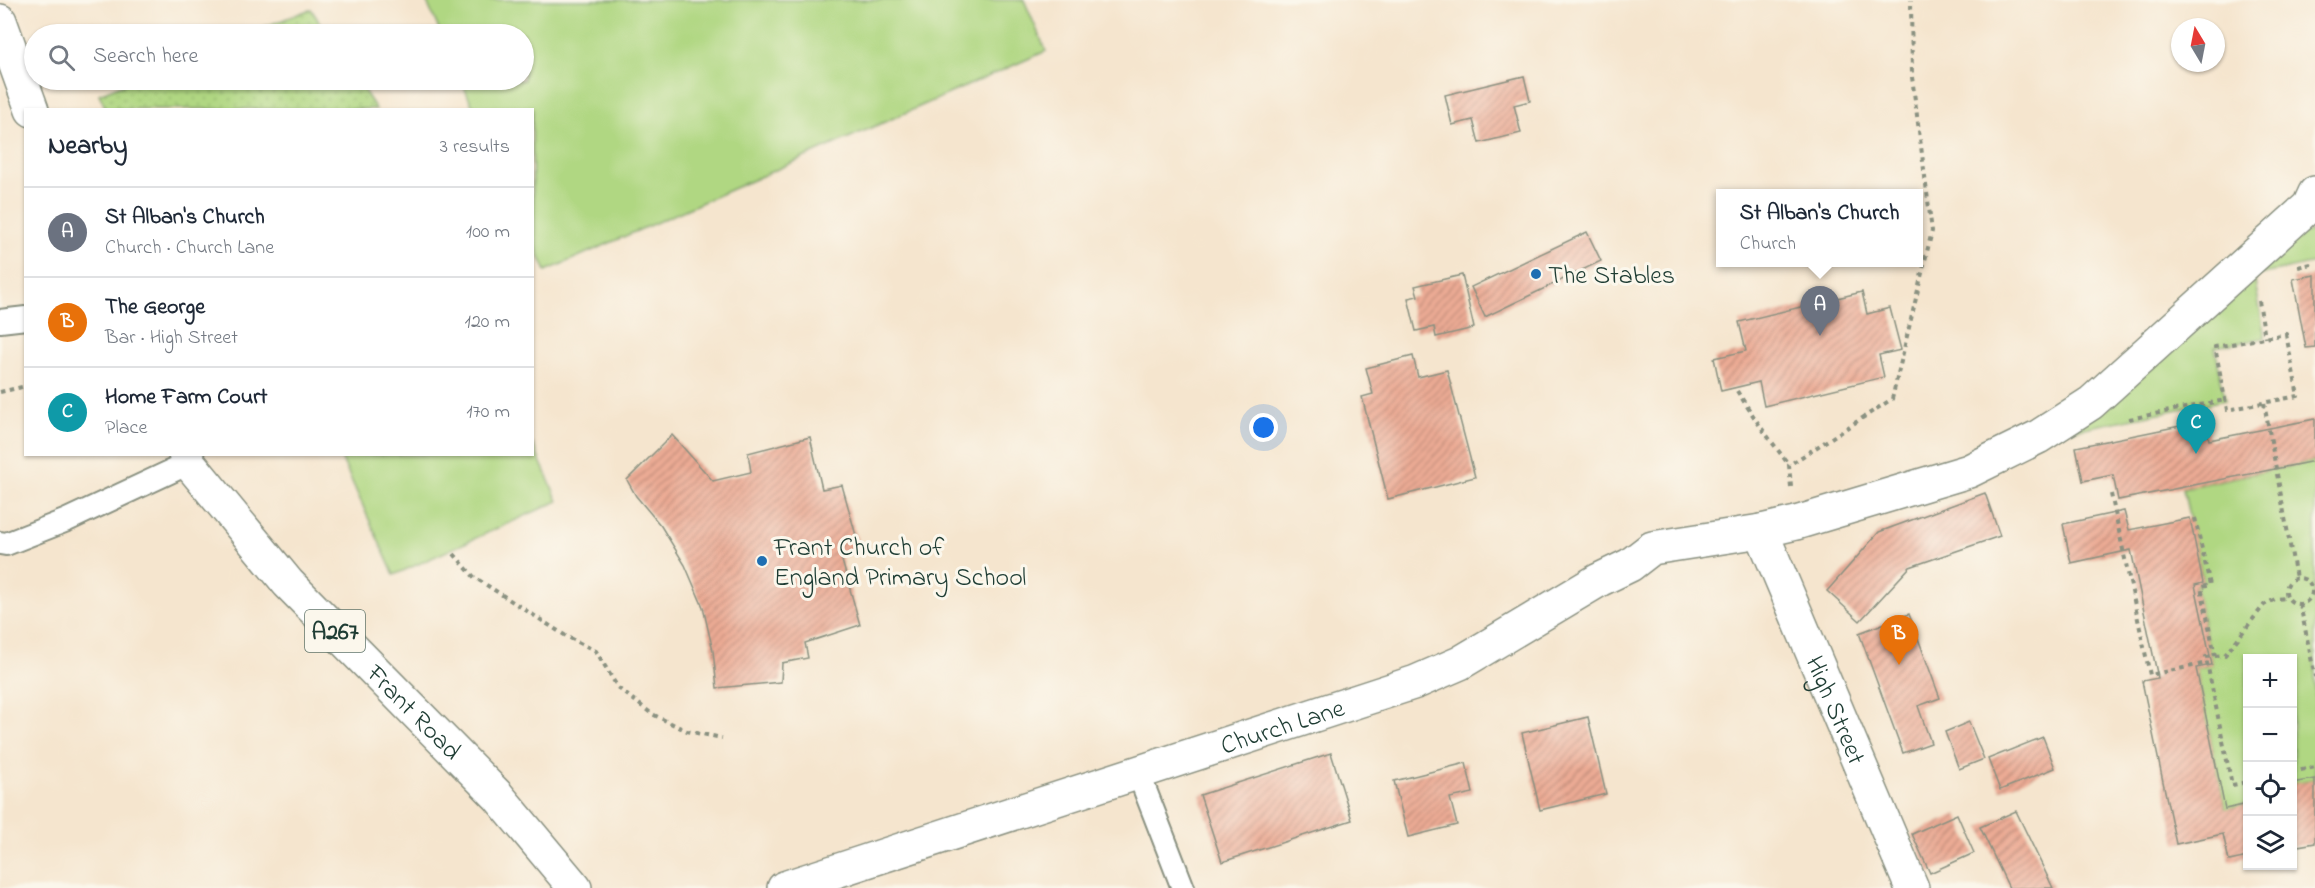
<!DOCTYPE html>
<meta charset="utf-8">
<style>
body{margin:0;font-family:"Indie Flower",sans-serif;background:#f2f2f3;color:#1f2937}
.controls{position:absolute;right:18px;bottom:18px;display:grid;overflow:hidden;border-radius:0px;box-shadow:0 2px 4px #0004}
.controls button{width:54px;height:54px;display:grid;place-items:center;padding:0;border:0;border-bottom:2px solid #e0e1e3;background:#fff;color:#1f2937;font:30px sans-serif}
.compass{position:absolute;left:2171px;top:18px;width:54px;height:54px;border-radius:50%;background:#fff;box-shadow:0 2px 4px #0004;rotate:350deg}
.you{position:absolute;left:1264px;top:428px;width:21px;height:21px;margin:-15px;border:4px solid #fff;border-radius:50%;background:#1a73e8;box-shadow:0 0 0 9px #1a73e833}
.badge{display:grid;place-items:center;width:39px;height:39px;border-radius:50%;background:#1f6fb2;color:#fff;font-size:20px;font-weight:700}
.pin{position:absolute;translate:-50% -50px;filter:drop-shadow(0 2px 3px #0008)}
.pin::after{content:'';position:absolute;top:32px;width:21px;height:18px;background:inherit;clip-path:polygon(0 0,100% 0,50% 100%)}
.popup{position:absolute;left:1716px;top:189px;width:207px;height:78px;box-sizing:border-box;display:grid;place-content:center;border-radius:0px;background:#fff;filter:drop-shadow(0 2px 4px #0005);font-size:20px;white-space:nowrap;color:#747a83}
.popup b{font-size:22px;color:#1f2937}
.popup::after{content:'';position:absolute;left:50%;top:100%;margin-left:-12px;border:12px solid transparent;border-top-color:#fff}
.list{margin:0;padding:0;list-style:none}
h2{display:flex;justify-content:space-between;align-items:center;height:78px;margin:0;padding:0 24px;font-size:26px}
h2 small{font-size:20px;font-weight:400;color:#747a83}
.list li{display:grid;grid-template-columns:39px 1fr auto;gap:18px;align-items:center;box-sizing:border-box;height:90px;padding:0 24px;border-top:2px solid #e0e1e3}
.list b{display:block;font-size:22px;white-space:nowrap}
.list p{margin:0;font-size:20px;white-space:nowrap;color:#747a83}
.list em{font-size:20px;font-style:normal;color:#747a83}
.icon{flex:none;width:33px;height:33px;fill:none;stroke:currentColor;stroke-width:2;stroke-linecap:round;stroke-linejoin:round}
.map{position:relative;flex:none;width:2315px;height:888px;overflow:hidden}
.search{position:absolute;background:#fff;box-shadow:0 2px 4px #0004;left:24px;top:24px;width:510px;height:66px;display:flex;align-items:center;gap:15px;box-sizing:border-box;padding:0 21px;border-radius:33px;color:#747a83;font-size:22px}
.panel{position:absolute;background:#fff;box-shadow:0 2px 4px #0004;left:24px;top:108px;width:510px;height:348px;border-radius:0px}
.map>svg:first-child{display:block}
.grass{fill:#b0d782;stroke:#688a5b;stroke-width:1.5}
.park{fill:url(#park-dots);stroke:#688a5b;stroke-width:1.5}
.building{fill:url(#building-hatch)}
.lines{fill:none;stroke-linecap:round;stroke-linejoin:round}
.service-casing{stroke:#8a9181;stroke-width:26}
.minor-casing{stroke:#8a9181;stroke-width:36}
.primary-casing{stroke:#8a9181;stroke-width:36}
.path{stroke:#8a9181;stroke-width:4;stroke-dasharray:4.5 4.5;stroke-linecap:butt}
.service{stroke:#fff;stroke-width:22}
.minor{stroke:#fff;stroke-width:33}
.primary{stroke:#fff;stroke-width:33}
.poi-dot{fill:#1f6fb2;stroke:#fbf7ec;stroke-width:2}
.labels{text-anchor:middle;stroke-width:6;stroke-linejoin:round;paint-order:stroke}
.shield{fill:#fbf7ec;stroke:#61756b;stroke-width:1.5}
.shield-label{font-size:24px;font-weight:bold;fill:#1f3d34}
.poi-label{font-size:26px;fill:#1f3d34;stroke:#fbf7ec;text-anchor:start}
.street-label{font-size:26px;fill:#1f3d34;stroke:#fbf7ec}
</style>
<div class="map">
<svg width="2315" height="888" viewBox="0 0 2315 888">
<defs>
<pattern id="park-dots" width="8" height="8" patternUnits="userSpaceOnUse" patternTransform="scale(1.5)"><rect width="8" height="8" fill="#b0d782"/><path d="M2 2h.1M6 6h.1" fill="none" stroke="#97b971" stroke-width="1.8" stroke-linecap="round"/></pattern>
<pattern id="building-hatch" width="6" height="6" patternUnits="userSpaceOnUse" patternTransform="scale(1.5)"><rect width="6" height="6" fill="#ecab94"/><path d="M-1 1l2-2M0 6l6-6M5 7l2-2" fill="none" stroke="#bf8c7a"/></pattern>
</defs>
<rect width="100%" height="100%" fill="#fbf7ec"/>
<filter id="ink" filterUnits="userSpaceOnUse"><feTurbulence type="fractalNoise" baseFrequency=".0167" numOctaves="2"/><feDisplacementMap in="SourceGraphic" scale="12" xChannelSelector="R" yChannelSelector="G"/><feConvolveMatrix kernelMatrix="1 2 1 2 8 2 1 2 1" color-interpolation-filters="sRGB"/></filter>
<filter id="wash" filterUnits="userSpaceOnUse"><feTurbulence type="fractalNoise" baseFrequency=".008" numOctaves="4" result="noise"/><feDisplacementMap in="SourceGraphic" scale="24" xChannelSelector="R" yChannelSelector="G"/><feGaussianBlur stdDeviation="1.35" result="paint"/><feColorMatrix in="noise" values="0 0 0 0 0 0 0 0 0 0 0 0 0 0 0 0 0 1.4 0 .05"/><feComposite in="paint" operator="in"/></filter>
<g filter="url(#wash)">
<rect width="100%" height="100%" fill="#f5e5ce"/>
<!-- grass -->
<g class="grass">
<path d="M 426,0 L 1024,0 L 1046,51 L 546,271 L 533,242 L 532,110 L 474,109 L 461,80 L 524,80 L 524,34 L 441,34 Z"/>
<path d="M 2315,230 L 2315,263 L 2254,276 L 2265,338 L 2215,347 L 2225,400 L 2074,430 L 2296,236 Z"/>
<path d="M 533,445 L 558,501 L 394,575 L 340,455 L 532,454 Z"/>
<path d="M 2315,461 L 2315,779 L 2293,783 L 2292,658 L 2248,658 L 2247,804 L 2225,809 L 2196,668 L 2212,665 L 2195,585 L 2203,582 L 2183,488 Z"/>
</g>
<!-- park -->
<g class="park">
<path d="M 311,9 L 327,34 L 246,34 Z"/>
<path d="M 134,80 L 357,80 L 376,109 L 106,109 L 99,94 Z"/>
</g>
<g id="blocks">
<!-- building -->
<g class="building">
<path d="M 1524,76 L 1530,101 L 1514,105 L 1521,133 L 1479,143 L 1473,120 L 1452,125 L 1445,95 Z"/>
<path d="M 1587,232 L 1601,261 L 1485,317 L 1471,287 Z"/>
<path d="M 1462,275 L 1474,328 L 1436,337 L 1434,327 L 1416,331 L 1408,298 L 1418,296 L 1415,286 Z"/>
<path d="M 2315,275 L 2315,347 L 2306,348 L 2293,279 Z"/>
<path d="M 1862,292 L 1867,314 L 1890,308 L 1901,350 L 1879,355 L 1884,377 L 1764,406 L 1759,382 L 1721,391 L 1714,358 L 1746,351 L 1739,322 Z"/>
<path d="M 1413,356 L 1418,377 L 1447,370 L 1475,477 L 1388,499 L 1362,397 L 1373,394 L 1366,368 Z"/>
<path d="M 2315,419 L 2315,461 L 2118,500 L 2113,475 L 2083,481 L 2076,447 L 2205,421 L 2209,440 Z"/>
<path d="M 672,435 L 713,481 L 751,472 L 748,453 L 810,437 L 822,489 L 842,485 L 860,550 L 841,557 L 860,625 L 805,643 L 808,658 L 782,663 L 781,682 L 717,688 L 713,651 L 703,607 L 685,565 L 661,526 L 636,496 L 627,480 Z"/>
<path d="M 1985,493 L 2000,536 L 1910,567 L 1860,621 L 1827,591 L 1879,532 Z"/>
<path d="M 2124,511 L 2129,530 L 2190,518 L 2203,583 L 2195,585 L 2212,665 L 2196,668 L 2225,809 L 2248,804 L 2248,857 L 2229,861 L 2223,834 L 2176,844 L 2142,681 L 2158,678 L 2131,550 L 2071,563 L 2063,524 Z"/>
<path d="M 1909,614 L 1940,698 L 1918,706 L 1931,743 L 1903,753 L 1859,633 Z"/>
<path d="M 1588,717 L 1606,794 L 1540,810 L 1522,733 Z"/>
<path d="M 1969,722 L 1984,759 L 1959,769 L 1945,732 Z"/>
<path d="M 2043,737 L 2055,768 L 2000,790 L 1988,759 Z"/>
<path d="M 1331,753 L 1352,820 L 1222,862 L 1200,795 Z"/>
<path d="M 1466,763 L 1473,793 L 1450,798 L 1457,825 L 1408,837 L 1394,781 Z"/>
<path d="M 2315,779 L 2315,843 L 2292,847 L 2292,783 Z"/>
<path d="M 2016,811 L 2053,888 L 2009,888 L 1980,827 Z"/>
<path d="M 1957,814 L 1974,853 L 1930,873 L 1912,834 Z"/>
</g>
</g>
</g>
<g filter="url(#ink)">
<use href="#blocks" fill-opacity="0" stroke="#8a9181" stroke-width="1.5"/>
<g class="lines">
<defs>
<g id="service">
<path d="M 0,321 L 26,318"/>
<path d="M 0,543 L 6,544 L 67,520 L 189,463"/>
<path d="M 1138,772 L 1183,888"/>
</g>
<g id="minor">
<path id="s1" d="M 1761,531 L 1912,888"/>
<path id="s2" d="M 784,888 L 1416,682 L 1460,663 L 1599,580 L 1630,565 L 1652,548 L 1761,531 L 1796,523 L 1969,471 L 2038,437 L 2091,403 L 2309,206 L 2315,193"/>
</g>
<g id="primary">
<path d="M 0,21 L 32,110"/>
<path id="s3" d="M 185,454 L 189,463 L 288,583 L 498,796 L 575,888"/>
</g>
</defs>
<!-- service casing -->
<use href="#service" class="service-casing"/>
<!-- minor casing -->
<use href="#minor" class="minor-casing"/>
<!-- primary casing -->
<use href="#primary" class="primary-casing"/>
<!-- path -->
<g class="path">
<path d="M 2298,267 L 2315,263"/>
<path d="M 2259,301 L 2265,338"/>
<path d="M 2286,334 L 2298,396 L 2227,410 L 2215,347 Z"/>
<path d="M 1737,391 L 1760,426 L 1789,465"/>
<path d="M 0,392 L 26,386"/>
<path d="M 2264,403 L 2296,578"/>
<path d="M 2129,419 L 2225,400"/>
<path d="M 1791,487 L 1789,465 L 1892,399 L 1932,231 L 1912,77 L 1911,0"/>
<path d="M 2111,494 L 2150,675 L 2207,663"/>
<path d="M 2195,518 L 2210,585 L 2201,587 L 2215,656 L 2206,657 L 2207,663 L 2232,785 L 2248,782"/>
<path d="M 454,554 L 474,577 L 566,636 L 596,651 L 618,688 L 652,714 L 687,731 L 722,738"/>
<circle cx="2299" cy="591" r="13"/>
<path d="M 2300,604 L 2315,677"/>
<path d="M 2215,656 L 2225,655 L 2264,605 L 2275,599 L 2288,598"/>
<path d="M 2292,772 L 2315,767"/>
</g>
<!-- service -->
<use href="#service" class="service"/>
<!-- minor -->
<use href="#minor" class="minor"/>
<!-- primary -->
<use href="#primary" class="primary"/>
</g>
</g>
<!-- markers -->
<g class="poi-dot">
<circle cx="1536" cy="274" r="6"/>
<circle cx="762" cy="561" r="6"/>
</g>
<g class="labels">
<!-- shield labels -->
<rect class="shield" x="305" y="610" width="60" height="42" rx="4.5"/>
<g class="shield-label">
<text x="335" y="639">A267</text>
</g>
<!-- poi labels -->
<g class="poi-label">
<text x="1548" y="283">The Stables</text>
<text x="774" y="555">Frant Church of<tspan x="774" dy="30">England Primary School</tspan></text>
</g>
<!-- street labels -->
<g class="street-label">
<text dy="9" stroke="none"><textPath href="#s1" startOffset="194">High Street</textPath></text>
<text dy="9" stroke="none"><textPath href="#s3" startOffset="346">Frant Road</textPath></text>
<text dy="9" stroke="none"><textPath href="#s2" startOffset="524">Church Lane</textPath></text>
</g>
</g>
</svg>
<div class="controls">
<button>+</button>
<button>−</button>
<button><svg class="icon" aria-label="locate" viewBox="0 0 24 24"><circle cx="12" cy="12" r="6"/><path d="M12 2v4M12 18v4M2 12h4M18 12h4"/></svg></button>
<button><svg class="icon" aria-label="layers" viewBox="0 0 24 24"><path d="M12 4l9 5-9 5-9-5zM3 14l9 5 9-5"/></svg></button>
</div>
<svg class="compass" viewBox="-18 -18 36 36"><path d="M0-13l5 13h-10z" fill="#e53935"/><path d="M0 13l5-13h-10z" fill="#747a83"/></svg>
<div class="you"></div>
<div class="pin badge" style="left:1820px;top:336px;background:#6b7280">A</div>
<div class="popup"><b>St Alban's Church</b>Church</div>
<div class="pin badge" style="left:1899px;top:665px;background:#e8710a">B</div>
<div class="pin badge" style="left:2196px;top:454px;background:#0f9aa8">C</div>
<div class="search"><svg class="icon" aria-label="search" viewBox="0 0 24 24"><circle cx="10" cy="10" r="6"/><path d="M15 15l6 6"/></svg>Search here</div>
<section class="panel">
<h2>Nearby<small>3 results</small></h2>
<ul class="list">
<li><span class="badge" style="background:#6b7280">A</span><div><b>St Alban's Church</b><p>Church · Church Lane</p></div><em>100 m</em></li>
<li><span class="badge" style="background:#e8710a">B</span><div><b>The George</b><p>Bar · High Street</p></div><em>120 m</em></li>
<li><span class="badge" style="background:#0f9aa8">C</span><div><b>Home Farm Court</b><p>Place</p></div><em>170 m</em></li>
</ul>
</section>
</div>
